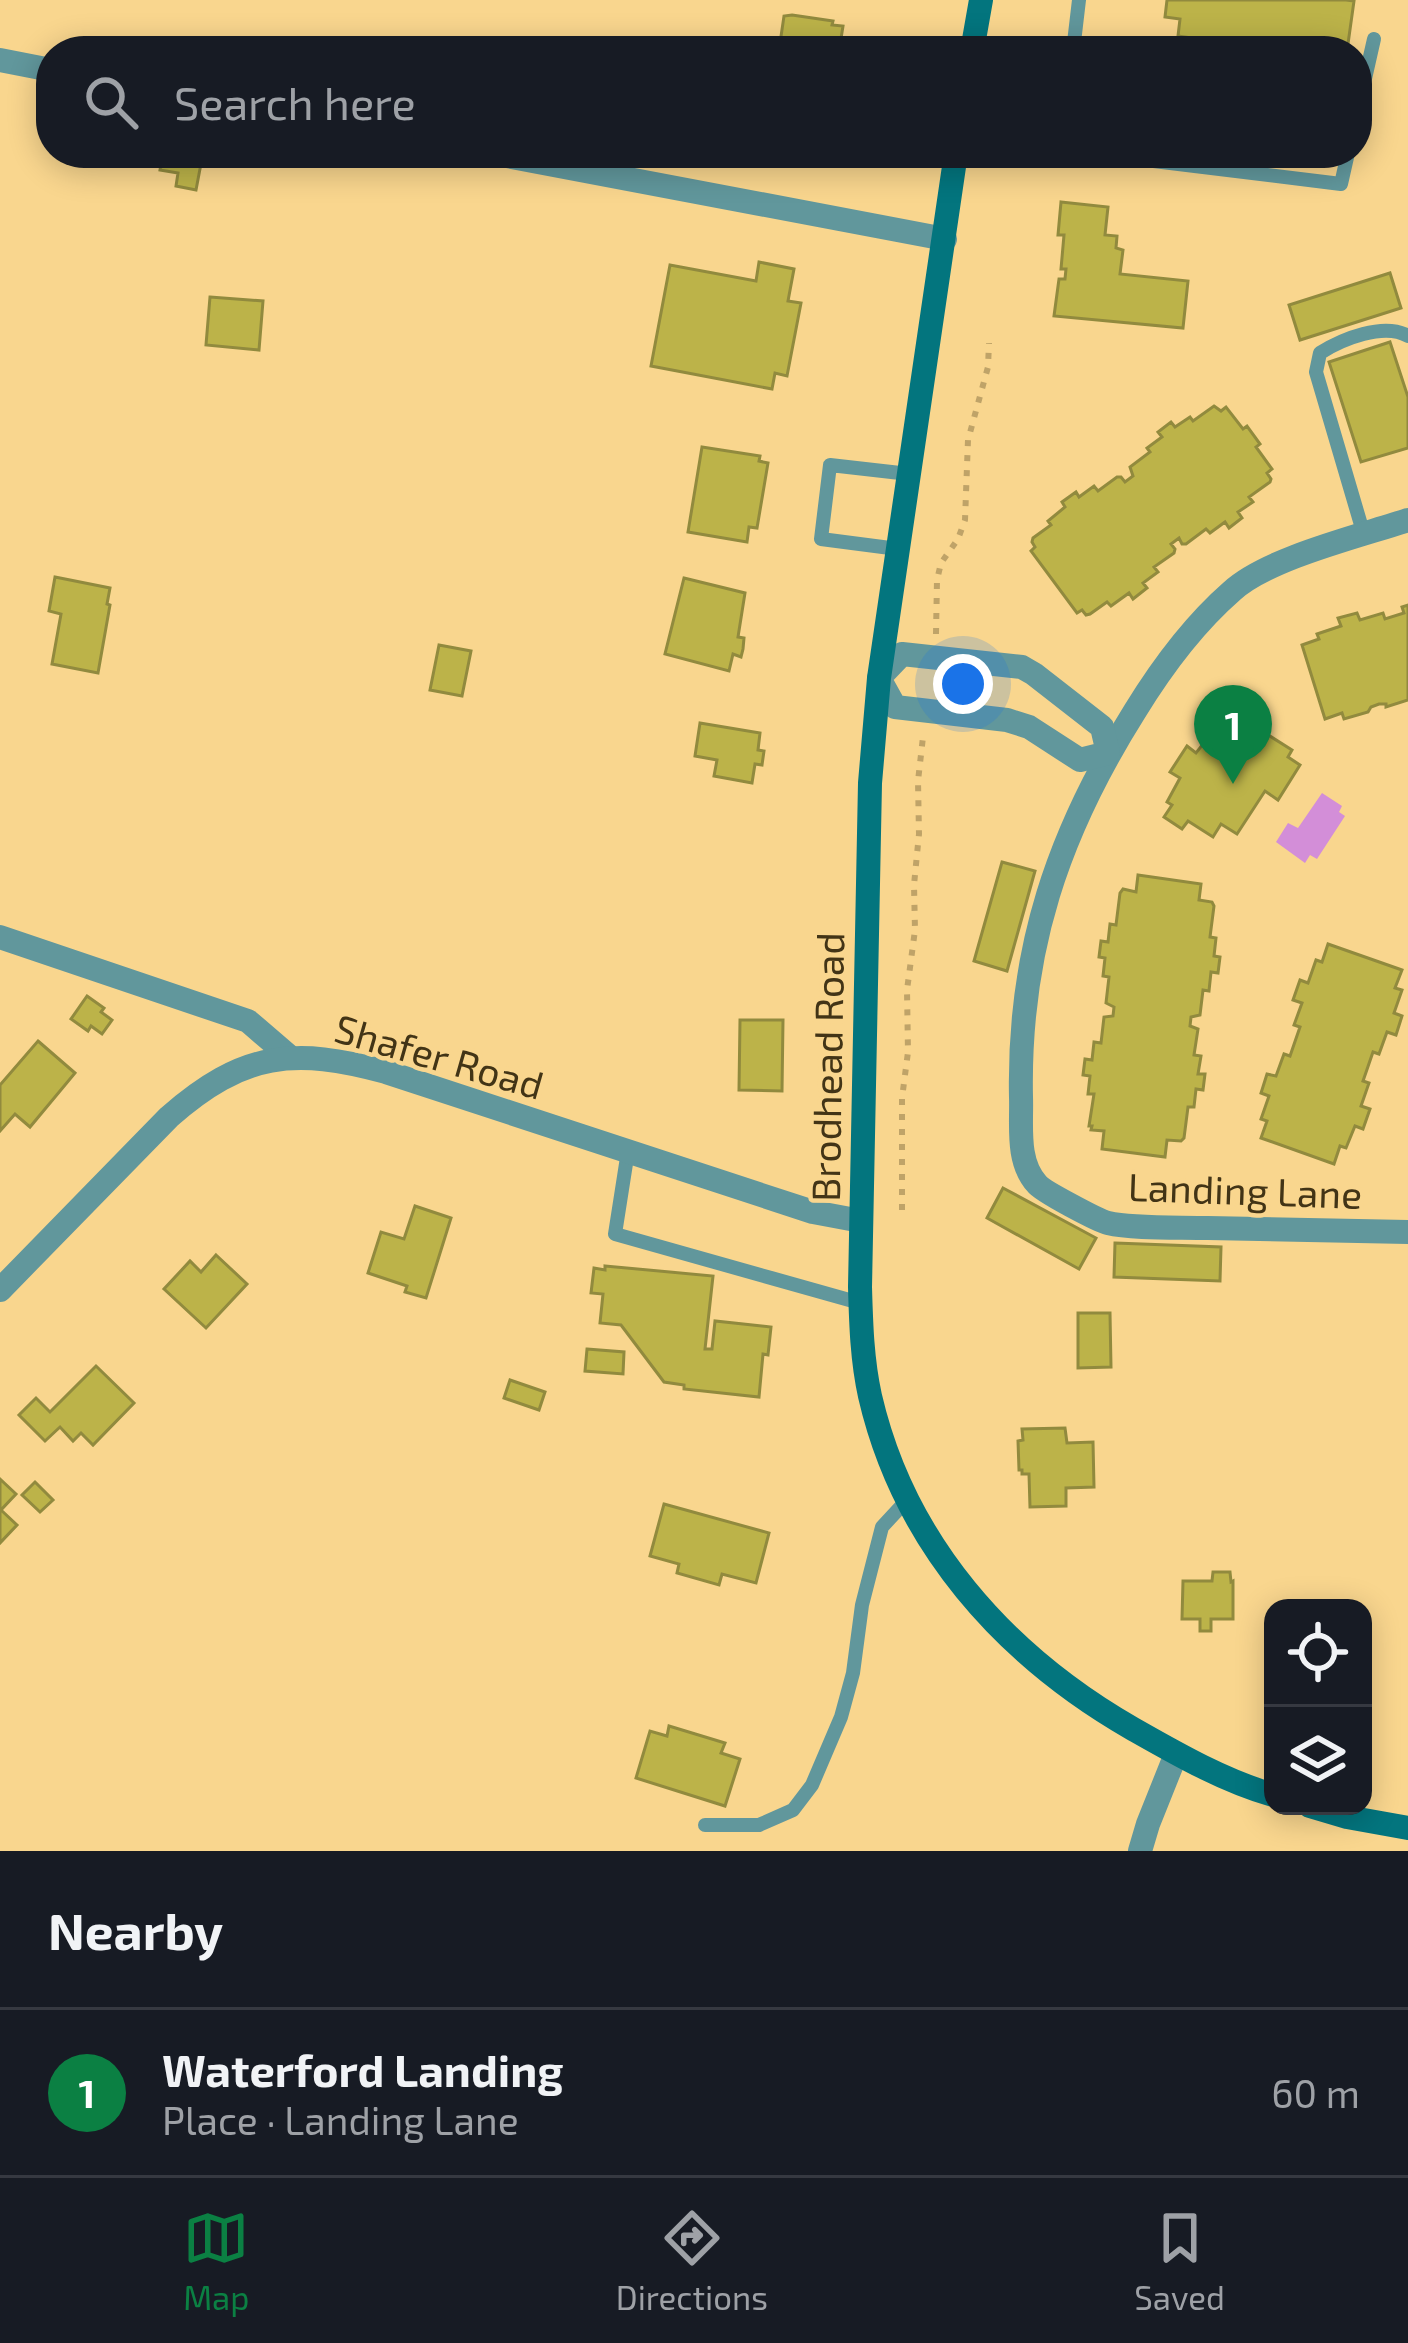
<!DOCTYPE html>
<meta charset="utf-8">
<style>
body{margin:0;font-family:"Exo 2",sans-serif;background:#20242c;color:#f1f3f6}
.controls{position:absolute;right:36px;bottom:36px;display:grid;overflow:hidden;border-radius:24px;box-shadow:0 6px 30px #0003}
.controls button{width:108px;height:108px;display:grid;place-items:center;padding:0;border:0;border-bottom:3px solid #363941;background:#171b24;color:#f1f3f6;font:60px sans-serif}
.you{position:absolute;left:963px;top:684px;width:42px;height:42px;margin:-30px;border:9px solid #fff;border-radius:50%;background:#1a73e8;box-shadow:0 0 0 18px #1a73e833}
.badge{display:grid;place-items:center;width:78px;height:78px;border-radius:50%;background:#0b8043;color:#fff;font-size:39px;font-weight:700}
.pin{position:absolute;translate:-50% -99px;filter:drop-shadow(0 3px 6px #0008)}
.pin::after{content:'';position:absolute;top:63px;width:42px;height:36px;background:inherit;clip-path:polygon(0 0,100% 0,50% 100%)}
.list{margin:0;padding:0;list-style:none}
h2{display:flex;justify-content:space-between;align-items:center;height:156px;margin:0;padding:0 48px;font-size:51px}
h2 small{font-size:39px;font-weight:400;color:#9ea1a6}
.list li{display:grid;grid-template-columns:78px 1fr auto;gap:36px;align-items:center;box-sizing:border-box;height:168px;padding:0 48px;border-top:3px solid #363941}
.list b{display:block;font-size:45px;white-space:nowrap}
.list p{margin:0;font-size:39px;white-space:nowrap;color:#9ea1a6}
.list em{font-size:39px;font-style:normal;color:#9ea1a6}
.icon{flex:none;width:66px;height:66px;fill:none;stroke:currentColor;stroke-width:2;stroke-linecap:round;stroke-linejoin:round}
.map{position:relative;flex:none;width:1408px;height:1851px;overflow:hidden}
.search{position:absolute;background:#171b24;box-shadow:0 6px 30px #0003;left:36px;right:36px;top:36px;height:132px;display:flex;align-items:center;gap:30px;box-sizing:border-box;padding:0 42px;border-radius:48px;color:#9ea1a6;font-size:45px}
.sheet{height:324px;background:#171b24}
nav{display:flex;justify-content:space-around;align-items:center;box-sizing:border-box;height:168px;border-top:3px solid #363941;background:#171b24;font-size:33px;color:#9ea1a6}
nav a{display:grid;justify-items:center;gap:6px}
nav .on{color:#0b8043}
.map>svg:first-child{display:block}
.water{fill:#d38ed8}
.building{fill:#bcb349;stroke:#918a3e;stroke-width:3}
.lines{fill:none;stroke-linecap:round;stroke-linejoin:round}
.path{stroke:#bfa368;stroke-width:6;stroke-dasharray:6 9;stroke-linecap:butt}
.lane{stroke:#61979c;stroke-width:14}
.street{stroke:#61979c;stroke-width:24}
.secondary{stroke:#03757e;stroke-width:24}
.labels{text-anchor:middle;stroke-width:9;stroke-linejoin:round;paint-order:stroke}
.street-label{font-size:39px;fill:#423416;stroke:#f9d68e}
</style>
<div class="map">
<svg width="1408" height="1851" viewBox="0 0 1408 1851">
<rect width="100%" height="100%" fill="#f9d68e"/>
<!-- water -->
<path class="water" d="M 1322,793 L 1342,806 L 1339,812 L 1345,816 L 1317,859 L 1310,855 L 1305,863 L 1276,842 L 1288,823 L 1298,828 Z"/>
<!-- building -->
<g class="building">
<path d="M 1167,0 L 1346,0 L 1354,1 L 1347,51 L 1280,51 L 1178,36 L 1180,19 L 1165,17 Z"/>
<path d="M 792,15 L 833,21 L 832,25 L 843,26 L 839,51 L 779,50 L 784,16 Z"/>
<path d="M 163,153 L 203,153 L 196,190 L 176,186 L 178,173 L 160,170 Z"/>
<path d="M 1061,202 L 1108,207 L 1105,235 L 1117,236 L 1116,248 L 1123,250 L 1120,274 L 1188,281 L 1183,328 L 1054,316 L 1059,279 L 1065,279 L 1066,269 L 1061,269 L 1064,235 L 1058,235 Z"/>
<path d="M 759,262 L 794,269 L 788,301 L 801,303 L 787,376 L 775,373 L 772,389 L 651,366 L 670,265 L 756,281 Z"/>
<path d="M 1390,273 L 1401,308 L 1300,340 L 1289,305 Z"/>
<path d="M 210,297 L 263,301 L 259,350 L 206,345 Z"/>
<path d="M 1390,342 L 1408,397 L 1408,448 L 1361,462 L 1329,362 Z"/>
<path d="M 1214,406 L 1221,411 L 1226,407 L 1243,429 L 1247,426 L 1260,444 L 1256,447 L 1272,469 L 1267,473 L 1271,479 L 1270,482 L 1249,497 L 1253,502 L 1238,512 L 1242,518 L 1229,528 L 1225,522 L 1210,533 L 1206,529 L 1186,544 L 1182,544 L 1179,538 L 1171,544 L 1175,549 L 1174,553 L 1154,567 L 1158,572 L 1143,583 L 1147,588 L 1133,599 L 1129,593 L 1111,606 L 1107,602 L 1090,614 L 1086,615 L 1082,610 L 1077,613 L 1031,551 L 1035,547 L 1032,542 L 1033,538 L 1051,525 L 1048,521 L 1065,507 L 1062,502 L 1076,492 L 1079,497 L 1094,486 L 1098,491 L 1117,477 L 1121,477 L 1125,482 L 1133,476 L 1130,467 L 1150,452 L 1147,448 L 1162,437 L 1158,432 L 1171,422 L 1175,427 L 1190,417 L 1193,421 Z"/>
<path d="M 702,447 L 760,456 L 759,461 L 768,463 L 757,528 L 749,527 L 747,542 L 688,532 Z"/>
<path d="M 55,577 L 110,588 L 107,604 L 110,605 L 98,673 L 52,664 L 61,614 L 49,611 Z"/>
<path d="M 684,578 L 745,593 L 738,637 L 744,638 L 743,649 L 741,657 L 733,654 L 729,671 L 665,654 Z"/>
<path d="M 1408,605 L 1408,700 L 1386,707 L 1386,704 L 1379,704 L 1371,707 L 1368,712 L 1344,719 L 1342,713 L 1325,719 L 1302,645 L 1319,639 L 1317,634 L 1341,626 L 1338,618 L 1357,613 L 1360,620 L 1383,613 L 1385,619 L 1404,613 L 1402,607 Z"/>
<path d="M 439,645 L 471,651 L 462,696 L 430,690 Z"/>
<path d="M 1246,721 L 1292,750 L 1288,757 L 1300,765 L 1278,800 L 1265,791 L 1237,834 L 1221,824 L 1213,837 L 1188,821 L 1182,829 L 1164,817 L 1172,805 L 1167,802 L 1180,778 L 1170,772 L 1187,746 L 1196,753 L 1215,729 L 1234,740 Z"/>
<path d="M 700,723 L 760,733 L 758,750 L 764,751 L 762,765 L 755,764 L 752,783 L 714,776 L 717,760 L 695,756 Z"/>
<path d="M 1002,862 L 1035,871 L 1007,971 L 974,961 Z"/>
<path d="M 1138,875 L 1201,884 L 1199,900 L 1212,902 L 1214,906 L 1210,937 L 1216,938 L 1214,956 L 1220,957 L 1218,973 L 1211,972 L 1209,991 L 1203,990 L 1200,1015 L 1191,1017 L 1190,1026 L 1198,1029 L 1194,1055 L 1201,1056 L 1198,1074 L 1205,1074 L 1203,1090 L 1196,1089 L 1194,1107 L 1188,1107 L 1184,1138 L 1181,1141 L 1167,1140 L 1165,1157 L 1102,1149 L 1104,1131 L 1091,1130 L 1092,1126 L 1089,1126 L 1094,1094 L 1088,1094 L 1090,1076 L 1083,1075 L 1085,1059 L 1092,1060 L 1094,1042 L 1101,1043 L 1104,1017 L 1113,1016 L 1114,1007 L 1106,1003 L 1109,977 L 1103,976 L 1105,958 L 1099,957 L 1101,941 L 1108,942 L 1110,924 L 1116,925 L 1120,893 L 1123,889 L 1136,892 Z"/>
<path d="M 1328,944 L 1402,970 L 1395,988 L 1402,990 L 1394,1013 L 1402,1016 L 1396,1035 L 1387,1032 L 1379,1054 L 1373,1052 L 1363,1081 L 1369,1083 L 1361,1106 L 1370,1109 L 1363,1129 L 1355,1126 L 1346,1148 L 1340,1146 L 1334,1164 L 1261,1138 L 1267,1121 L 1261,1119 L 1269,1096 L 1261,1093 L 1267,1074 L 1276,1076 L 1284,1054 L 1290,1056 L 1300,1027 L 1294,1025 L 1302,1003 L 1293,1000 L 1300,980 L 1308,983 L 1316,960 L 1322,962 Z"/>
<path d="M 87,996 L 104,1008 L 101,1012 L 112,1020 L 102,1034 L 91,1026 L 88,1031 L 71,1019 Z"/>
<path d="M 740,1020 L 783,1020 L 782,1091 L 739,1090 Z"/>
<path d="M 38,1041 L 75,1073 L 30,1127 L 15,1114 L 0,1131 L 0,1085 Z"/>
<path d="M 1003,1188 L 1096,1238 L 1079,1269 L 987,1218 Z"/>
<path d="M 415,1206 L 451,1218 L 426,1298 L 405,1292 L 407,1286 L 368,1273 L 381,1232 L 404,1239 Z"/>
<path d="M 1115,1243 L 1221,1247 L 1220,1281 L 1114,1277 Z"/>
<path d="M 216,1255 L 247,1284 L 206,1328 L 164,1289 L 190,1261 L 201,1272 Z"/>
<path d="M 605,1266 L 713,1276 L 705,1349 L 712,1349 L 715,1321 L 771,1327 L 768,1355 L 763,1354 L 759,1397 L 684,1389 L 684,1385 L 664,1382 L 621,1325 L 600,1323 L 603,1294 L 591,1293 L 594,1268 L 605,1270 Z"/>
<path d="M 1078,1313 L 1110,1313 L 1111,1367 L 1078,1368 Z"/>
<path d="M 587,1349 L 624,1352 L 623,1374 L 585,1371 Z"/>
<path d="M 96,1366 L 134,1403 L 93,1445 L 81,1433 L 73,1441 L 60,1427 L 45,1441 L 19,1415 L 36,1398 L 50,1412 Z"/>
<path d="M 510,1380 L 545,1392 L 539,1410 L 504,1398 Z"/>
<path d="M 1065,1428 L 1067,1443 L 1093,1442 L 1094,1487 L 1066,1488 L 1066,1506 L 1030,1507 L 1029,1474 L 1022,1474 L 1022,1470 L 1019,1470 L 1018,1441 L 1023,1440 L 1022,1429 Z"/>
<path d="M 0,1479 L 16,1494 L 1,1510 L 17,1525 L 0,1543 Z"/>
<path d="M 35,1482 L 53,1500 L 40,1512 L 22,1495 Z"/>
<path d="M 664,1504 L 769,1533 L 756,1583 L 722,1574 L 719,1585 L 677,1573 L 679,1564 L 650,1556 Z"/>
<path d="M 1213,1572 L 1230,1572 L 1231,1582 L 1233,1581 L 1233,1619 L 1211,1619 L 1211,1631 L 1200,1631 L 1200,1619 L 1182,1619 L 1183,1581 L 1212,1581 Z"/>
<path d="M 669,1726 L 725,1743 L 721,1753 L 740,1759 L 725,1806 L 636,1778 L 650,1731 L 667,1736 Z"/>
</g>
<g class="lines">
<!-- path -->
<g class="path">
<path d="M 936,634 L 937,580 L 941,563 L 958,539 L 965,520 L 968,440 L 988,367 L 989,343"/>
<path d="M 902,1210 L 902,1098 L 908,1052 L 907,990 L 915,930 L 914,885 L 919,834 L 918,781 L 923,737"/>
</g>
<!-- lane -->
<g class="lane">
<path d="M 1073,51 L 1079,0"/>
<path d="M 1357,114 L 1374,39"/>
<path d="M 1088,153 L 1341,184 L 1348,153"/>
<path d="M 1364,535 L 1316,372 L 1320,353 C 1342,339 1384,322 1408,336"/>
<path d="M 898,549 L 821,539 L 830,465 L 909,474"/>
<path d="M 628,1151 L 615,1234 L 860,1303"/>
<path d="M 705,1825 L 759,1825 L 793,1810 L 812,1785 L 841,1717 L 853,1673 L 862,1605 L 882,1527 L 907,1500"/>
</g>
<!-- street -->
<g class="street">
<path d="M 0,60 L 51,70"/>
<path d="M 491,153 L 945,239"/>
<path d="M 1408,520 C 1360,536 1268,558 1232,591 C 1193,625 1162,667 1135,711 C 1058,833 1018,951 1021,1097 C 1022,1125 1016,1161 1037,1184 C 1042,1191 1099,1221 1108,1223 C 1133,1229 1181,1227 1208,1228 C 1275,1229 1341,1231 1408,1232"/>
<path d="M 902,654 L 1022,667 L 1034,674 L 1102,727 L 1108,753 L 1080,760 L 1029,727 L 1007,720 L 895,707 L 879,678 Z"/>
<path d="M 0,937 L 248,1021 L 290,1057"/>
<path d="M 0,1290 L 169,1117 C 243,1052 294,1047 386,1072 L 813,1212 L 861,1221"/>
<path d="M 1140,1851 L 1148,1824 L 1176,1754"/>
</g>
<!-- secondary -->
<g class="secondary">
<path d="M 972,51 L 981,0"/>
<path d="M 956,153 L 879,678 L 870,783 L 860,1287 C 861,1323 862,1360 870,1396 C 904,1543 1004,1655 1133,1729 C 1177,1754 1224,1781 1273,1795"/>
<path d="M 1310,1806 L 1347,1817 L 1408,1828"/>
</g>
</g>
<g class="labels">
<!-- street labels -->
<g class="street-label">
<text transform="translate(439 1057) rotate(16)" y="14">Shafer Road</text>
<text transform="translate(828 1067) rotate(-89)" y="14">Brodhead Road</text>
<text transform="translate(1245 1191) rotate(2)" y="14">Landing Lane</text>
</g>
</g>
</svg>
<div class="controls">
<button><svg class="icon" aria-label="locate" viewBox="0 0 24 24"><circle cx="12" cy="12" r="6"/><path d="M12 2v4M12 18v4M2 12h4M18 12h4"/></svg></button>
<button><svg class="icon" aria-label="layers" viewBox="0 0 24 24"><path d="M12 4l9 5-9 5-9-5zM3 14l9 5 9-5"/></svg></button>
</div>
<div class="you"></div>
<div class="pin badge" style="left:1233px;top:784px">1</div>
<div class="search"><svg class="icon" aria-label="search" viewBox="0 0 24 24"><circle cx="10" cy="10" r="6"/><path d="M15 15l6 6"/></svg>Search here</div>
</div>
<section class="sheet">
<h2>Nearby<small></small></h2>
<ul class="list">
<li><span class="badge">1</span><div><b>Waterford Landing</b><p>Place · Landing Lane</p></div><em>60 m</em></li>
</ul>
</section>
<nav>
<a class="on"><svg class="icon" aria-label="map" viewBox="0 0 24 24"><path d="M3 6l6-2 6 2 6-2v14l-6 2-6-2-6 2zM9 4v14M15 6v14"/></svg>Map</a>
<a><svg class="icon" aria-label="directions" viewBox="0 0 24 24"><path d="M12 3l9 9-9 9-9-9zM9 14v-3h6M13 9l2 2-2 2"/></svg>Directions</a>
<a><svg class="icon" aria-label="saved" viewBox="0 0 24 24"><path d="M7 4h10v16l-5-4-5 4z"/></svg>Saved</a>
</nav>
